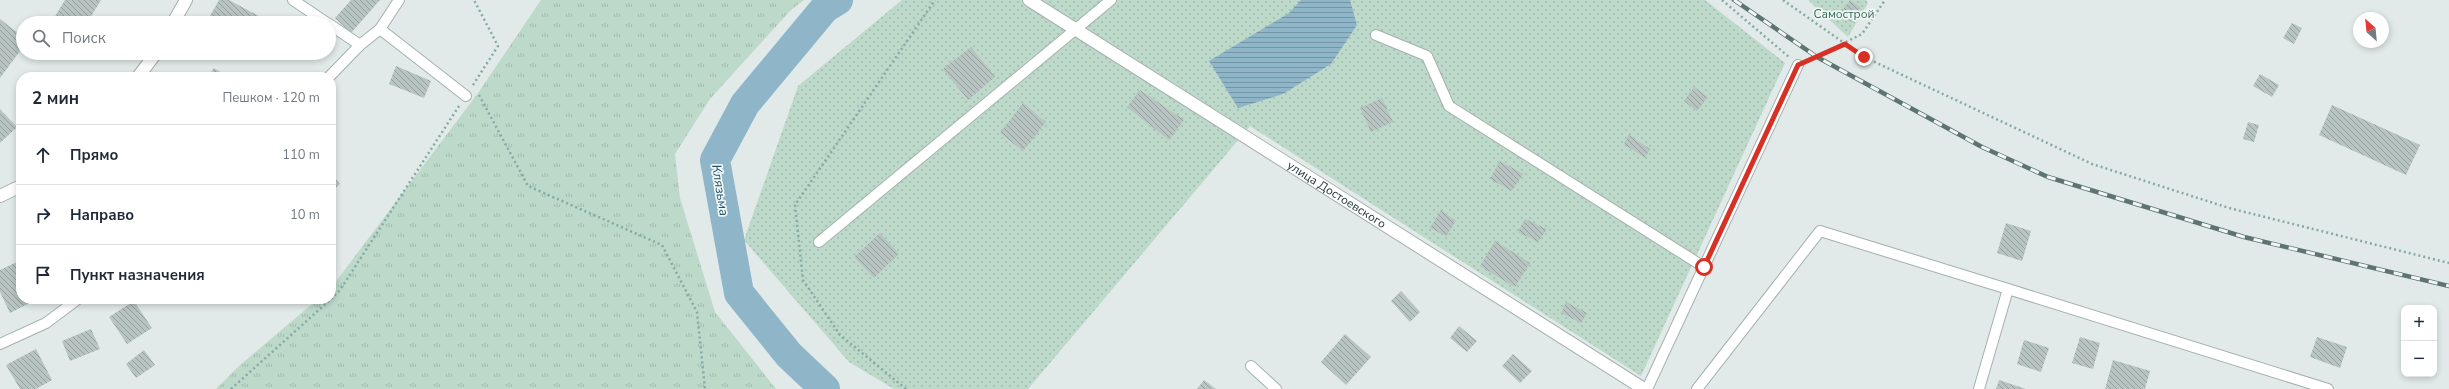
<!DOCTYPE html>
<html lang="ru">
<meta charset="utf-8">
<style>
body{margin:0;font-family:"Nunito Sans",sans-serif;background:#f6f6f7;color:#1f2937}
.controls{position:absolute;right:12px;bottom:12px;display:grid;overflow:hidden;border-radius:8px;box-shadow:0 2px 6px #0003}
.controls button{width:36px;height:36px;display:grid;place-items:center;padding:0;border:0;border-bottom:1px solid #e0e1e3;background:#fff;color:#1f2937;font:20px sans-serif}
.compass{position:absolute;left:2353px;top:12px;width:36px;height:36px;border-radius:50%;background:#fff;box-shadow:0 2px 6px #0003;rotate:333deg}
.stop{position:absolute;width:12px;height:12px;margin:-9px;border:3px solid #d93025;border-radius:50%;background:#fff}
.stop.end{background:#d93025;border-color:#fff;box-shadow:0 1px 4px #0008}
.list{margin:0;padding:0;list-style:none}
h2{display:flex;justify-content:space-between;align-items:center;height:52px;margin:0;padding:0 16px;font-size:17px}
h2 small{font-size:13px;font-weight:400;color:#747a83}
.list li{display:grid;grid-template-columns:26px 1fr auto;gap:12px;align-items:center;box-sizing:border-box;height:60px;padding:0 16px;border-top:1px solid #e0e1e3}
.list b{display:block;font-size:15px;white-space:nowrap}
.list em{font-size:13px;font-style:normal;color:#747a83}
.icon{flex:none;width:22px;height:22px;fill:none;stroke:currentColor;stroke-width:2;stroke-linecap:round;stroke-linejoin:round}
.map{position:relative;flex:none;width:2449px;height:389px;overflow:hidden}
.search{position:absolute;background:#fff;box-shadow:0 2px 6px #0003;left:16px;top:16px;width:320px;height:44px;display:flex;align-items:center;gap:10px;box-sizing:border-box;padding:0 14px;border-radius:22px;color:#747a83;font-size:15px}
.panel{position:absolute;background:#fff;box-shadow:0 2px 6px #0003;left:16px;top:72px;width:320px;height:232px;border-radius:16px}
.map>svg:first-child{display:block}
.grass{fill:url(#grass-tufts)}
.garden{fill:url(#garden-dots)}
.water{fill:url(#water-rules)}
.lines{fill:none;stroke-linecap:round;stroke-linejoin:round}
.river{stroke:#8fb5c9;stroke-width:30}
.building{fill:url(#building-back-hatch)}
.service-casing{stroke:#a5b1af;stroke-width:12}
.minor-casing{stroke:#a5b1af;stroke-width:14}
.path{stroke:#85aaa5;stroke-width:2.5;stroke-dasharray:2 3;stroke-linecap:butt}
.service{stroke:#fff;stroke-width:10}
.minor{stroke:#fff;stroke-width:12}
.rail-casing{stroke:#5e7472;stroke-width:4.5}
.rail{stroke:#f1f7f5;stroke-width:3;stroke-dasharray:9;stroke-linecap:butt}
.route{stroke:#d93025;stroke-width:5}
.labels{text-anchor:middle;stroke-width:3.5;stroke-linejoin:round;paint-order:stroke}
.park-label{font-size:12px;fill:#336b53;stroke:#f1f7f5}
.street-label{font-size:12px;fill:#243937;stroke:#f1f7f5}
.water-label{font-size:13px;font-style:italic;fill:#25536d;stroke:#f1f7f5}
</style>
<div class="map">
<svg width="2449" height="389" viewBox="0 0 2449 389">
<defs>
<pattern id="grass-tufts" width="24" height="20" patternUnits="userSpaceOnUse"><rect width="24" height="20" fill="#bcd9ca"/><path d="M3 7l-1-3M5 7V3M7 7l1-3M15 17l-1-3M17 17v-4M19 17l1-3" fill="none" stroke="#a1bbae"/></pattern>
<pattern id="garden-dots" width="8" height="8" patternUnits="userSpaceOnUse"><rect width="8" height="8" fill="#bcd9ca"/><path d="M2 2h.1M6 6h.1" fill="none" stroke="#a1bbae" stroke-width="1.8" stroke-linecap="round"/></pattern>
<pattern id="water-rules" width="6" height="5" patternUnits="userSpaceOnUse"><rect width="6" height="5" fill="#8fb5c9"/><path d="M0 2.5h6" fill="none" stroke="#7594a4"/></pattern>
<pattern id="building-back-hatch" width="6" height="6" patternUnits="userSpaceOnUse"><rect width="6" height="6" fill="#b7c4c1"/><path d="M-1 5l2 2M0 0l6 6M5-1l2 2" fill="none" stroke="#95a09e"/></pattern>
</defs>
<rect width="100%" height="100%" fill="#e1eae8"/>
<!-- grass -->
<path class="grass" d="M 541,0 L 804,0 L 790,11 L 710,99 L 675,154 L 680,198 L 715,312 L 776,389 L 216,389 L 239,366 L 318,299 L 331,299 L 331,288 L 478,93 Z"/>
<!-- garden -->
<g class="garden">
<path d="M 902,0 L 1705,0 L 1785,63 L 1641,376 L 1250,126 L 1028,389 L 894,389 L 849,362 L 744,240 L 798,86 Z"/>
<path d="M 1808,0 L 1866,0 L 1868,3 L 1848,37 Z"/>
</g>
<!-- water -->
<path class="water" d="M 1301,0 L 1350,0 L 1357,25 L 1331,64 L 1283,94 L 1238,108 L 1209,61 L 1289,13 Z"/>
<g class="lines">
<!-- river -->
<path class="river" d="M 825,389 L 789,355 L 739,293 L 715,160 L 745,104 L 825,8 L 838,0"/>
</g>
<!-- building -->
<g class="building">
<path d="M 65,0 L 101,0 L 87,23 L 51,23 Z"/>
<path d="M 219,0 L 229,0 L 266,20 L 264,23 L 206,23 Z"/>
<path d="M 351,0 L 380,0 L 351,33 L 335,18 Z"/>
<path d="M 1850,0 L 1861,8 L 1851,22 L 1840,14 Z"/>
<path d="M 0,19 L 23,37 L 23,47 L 0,78 Z"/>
<path d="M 2292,23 L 2302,28 L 2294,44 L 2283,38 Z"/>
<path d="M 971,47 L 995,77 L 968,100 L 943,69 Z"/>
<path d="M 396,66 L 431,81 L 424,98 L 389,84 Z"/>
<path d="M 214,68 L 228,77 L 208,77 Z"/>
<path d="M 2260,74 L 2279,85 L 2272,97 L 2253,86 Z"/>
<path d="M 1694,87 L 1708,97 L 1697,111 L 1684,101 Z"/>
<path d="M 1140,90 L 1184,120 L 1169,140 L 1127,107 Z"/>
<path d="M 1382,98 L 1393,122 L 1371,132 L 1360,108 Z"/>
<path d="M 1023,103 L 1046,122 L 1023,151 L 1000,133 Z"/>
<path d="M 2332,105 L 2420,145 L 2406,175 L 2319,135 Z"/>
<path d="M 0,109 L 17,127 L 0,143 Z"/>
<path d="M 2248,122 L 2259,125 L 2254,142 L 2243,139 Z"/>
<path d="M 1629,135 L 1650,149 L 1645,158 L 1624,144 Z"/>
<path d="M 1500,161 L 1523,174 L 1512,191 L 1490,179 Z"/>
<path d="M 331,174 L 340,184 L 331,192 Z"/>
<path d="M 1441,210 L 1456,221 L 1446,236 L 1430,228 Z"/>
<path d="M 1525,219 L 1547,229 L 1538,242 L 1518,232 Z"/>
<path d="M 2006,223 L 2031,231 L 2022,261 L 1997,253 Z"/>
<path d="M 880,233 L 899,254 L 874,278 L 854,257 Z"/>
<path d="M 1495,241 L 1530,263 L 1515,287 L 1480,266 Z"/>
<path d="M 21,260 L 21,299 L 38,299 L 10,313 L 0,292 L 0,270 Z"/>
<path d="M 1401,291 L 1420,312 L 1410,322 L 1391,301 Z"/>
<path d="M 134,301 L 152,328 L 127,344 L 109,317 Z"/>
<path d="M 1566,302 L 1587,313 L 1581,323 L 1561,313 Z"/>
<path d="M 1459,326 L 1477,341 L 1467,352 L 1450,338 Z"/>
<path d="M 91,329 L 100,349 L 70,361 L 62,341 Z"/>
<path d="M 1345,334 L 1371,357 L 1346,385 L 1321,362 Z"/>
<path d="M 2080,337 L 2100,343 L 2093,369 L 2072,363 Z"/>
<path d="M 2317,337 L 2347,347 L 2340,368 L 2310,357 Z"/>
<path d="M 2024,340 L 2049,348 L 2041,372 L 2017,364 Z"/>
<path d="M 36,349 L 52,380 L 36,389 L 20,389 L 6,365 Z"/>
<path d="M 144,350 L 155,365 L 136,378 L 126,364 Z"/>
<path d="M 1513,354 L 1532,371 L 1520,383 L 1502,366 Z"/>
<path d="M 2113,360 L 2150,371 L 2145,389 L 2105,389 Z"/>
<path d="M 1204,380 L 1216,389 L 1197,389 Z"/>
<path d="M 1999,380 L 2026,389 L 1996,389 Z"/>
</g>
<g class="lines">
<defs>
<g id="service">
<path d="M 293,0 L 327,23"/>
<path d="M 380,29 L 399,0"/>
<path d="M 1376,35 L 1427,56 L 1449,106 L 1704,267"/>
<path d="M 360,45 L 380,29 L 466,96"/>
<path d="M 329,77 L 360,45 L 329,24"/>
<path d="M 819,242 L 1111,0"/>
<path d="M 0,344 L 46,323 L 78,299"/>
<path d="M 1251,366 L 1276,389"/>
<path d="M 1647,389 L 1798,65"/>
<path d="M 1697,389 L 1820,231 L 2008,289"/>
<path d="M 1979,389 L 2008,289 L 2328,389"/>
</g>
<g id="minor">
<path id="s1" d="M 1029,0 L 1644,389"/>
<path d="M 173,23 L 186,0"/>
<path d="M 138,77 L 156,53"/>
<path d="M 0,196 L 21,186"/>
</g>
</defs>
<!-- service casing -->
<use href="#service" class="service-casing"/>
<!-- minor casing -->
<use href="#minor" class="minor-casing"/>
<!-- path -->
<g class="path">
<path d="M 1722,0 L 1789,57"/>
<path d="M 1783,0 L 1864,57 L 2092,164 L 2229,208 L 2449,263"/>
<path d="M 1810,60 L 1862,34 L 1885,0"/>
<path d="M 473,85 L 498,46 L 474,0"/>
<path d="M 479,95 L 528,186 L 662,245 L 697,312 L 705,389"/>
<path d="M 331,299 L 340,290 L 459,106"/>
<path d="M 231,389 L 331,299"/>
<path d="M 906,389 L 840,335 L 803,280 L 795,205 L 935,0"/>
</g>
<!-- service -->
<use href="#service" class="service"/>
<!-- minor -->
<use href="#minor" class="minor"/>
<defs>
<path id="rail" d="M 1734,0 L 1817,57 L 1982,147 L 2048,177 L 2244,237 L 2449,286"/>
</defs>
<!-- rail casing -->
<use href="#rail" class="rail-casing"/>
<!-- rail -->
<use href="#rail" class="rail"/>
</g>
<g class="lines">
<!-- route -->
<path class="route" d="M 1704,267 L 1798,65 L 1845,44 L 1864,57"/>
</g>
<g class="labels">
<!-- park labels -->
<g class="park-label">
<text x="1844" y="18">Самострой</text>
</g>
<!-- street labels -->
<g class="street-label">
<text dy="4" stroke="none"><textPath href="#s1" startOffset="364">улица Достоевского</textPath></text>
</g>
<!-- water labels -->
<g class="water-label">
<text transform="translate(721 190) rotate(81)" y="5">Клязьма</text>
</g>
</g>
</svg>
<div class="controls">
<button>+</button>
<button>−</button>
</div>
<svg class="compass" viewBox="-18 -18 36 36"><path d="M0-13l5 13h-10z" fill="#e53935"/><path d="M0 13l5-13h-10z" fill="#747a83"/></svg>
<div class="stop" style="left:1704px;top:267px"></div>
<div class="stop end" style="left:1864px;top:57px"></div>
<div class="search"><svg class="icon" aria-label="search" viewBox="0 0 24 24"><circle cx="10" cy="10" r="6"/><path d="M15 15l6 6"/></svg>Поиск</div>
<section class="panel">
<h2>2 мин<small>Пешком · 120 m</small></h2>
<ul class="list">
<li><svg class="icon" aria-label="ahead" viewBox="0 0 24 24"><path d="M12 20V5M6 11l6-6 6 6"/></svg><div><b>Прямо</b></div><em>110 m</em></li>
<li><svg class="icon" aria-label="right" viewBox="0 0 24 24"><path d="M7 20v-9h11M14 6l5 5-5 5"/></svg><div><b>Направо</b></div><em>10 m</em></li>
<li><svg class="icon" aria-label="arrive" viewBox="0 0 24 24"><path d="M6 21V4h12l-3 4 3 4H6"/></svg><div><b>Пункт назначения</b></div></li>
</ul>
</section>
</div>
